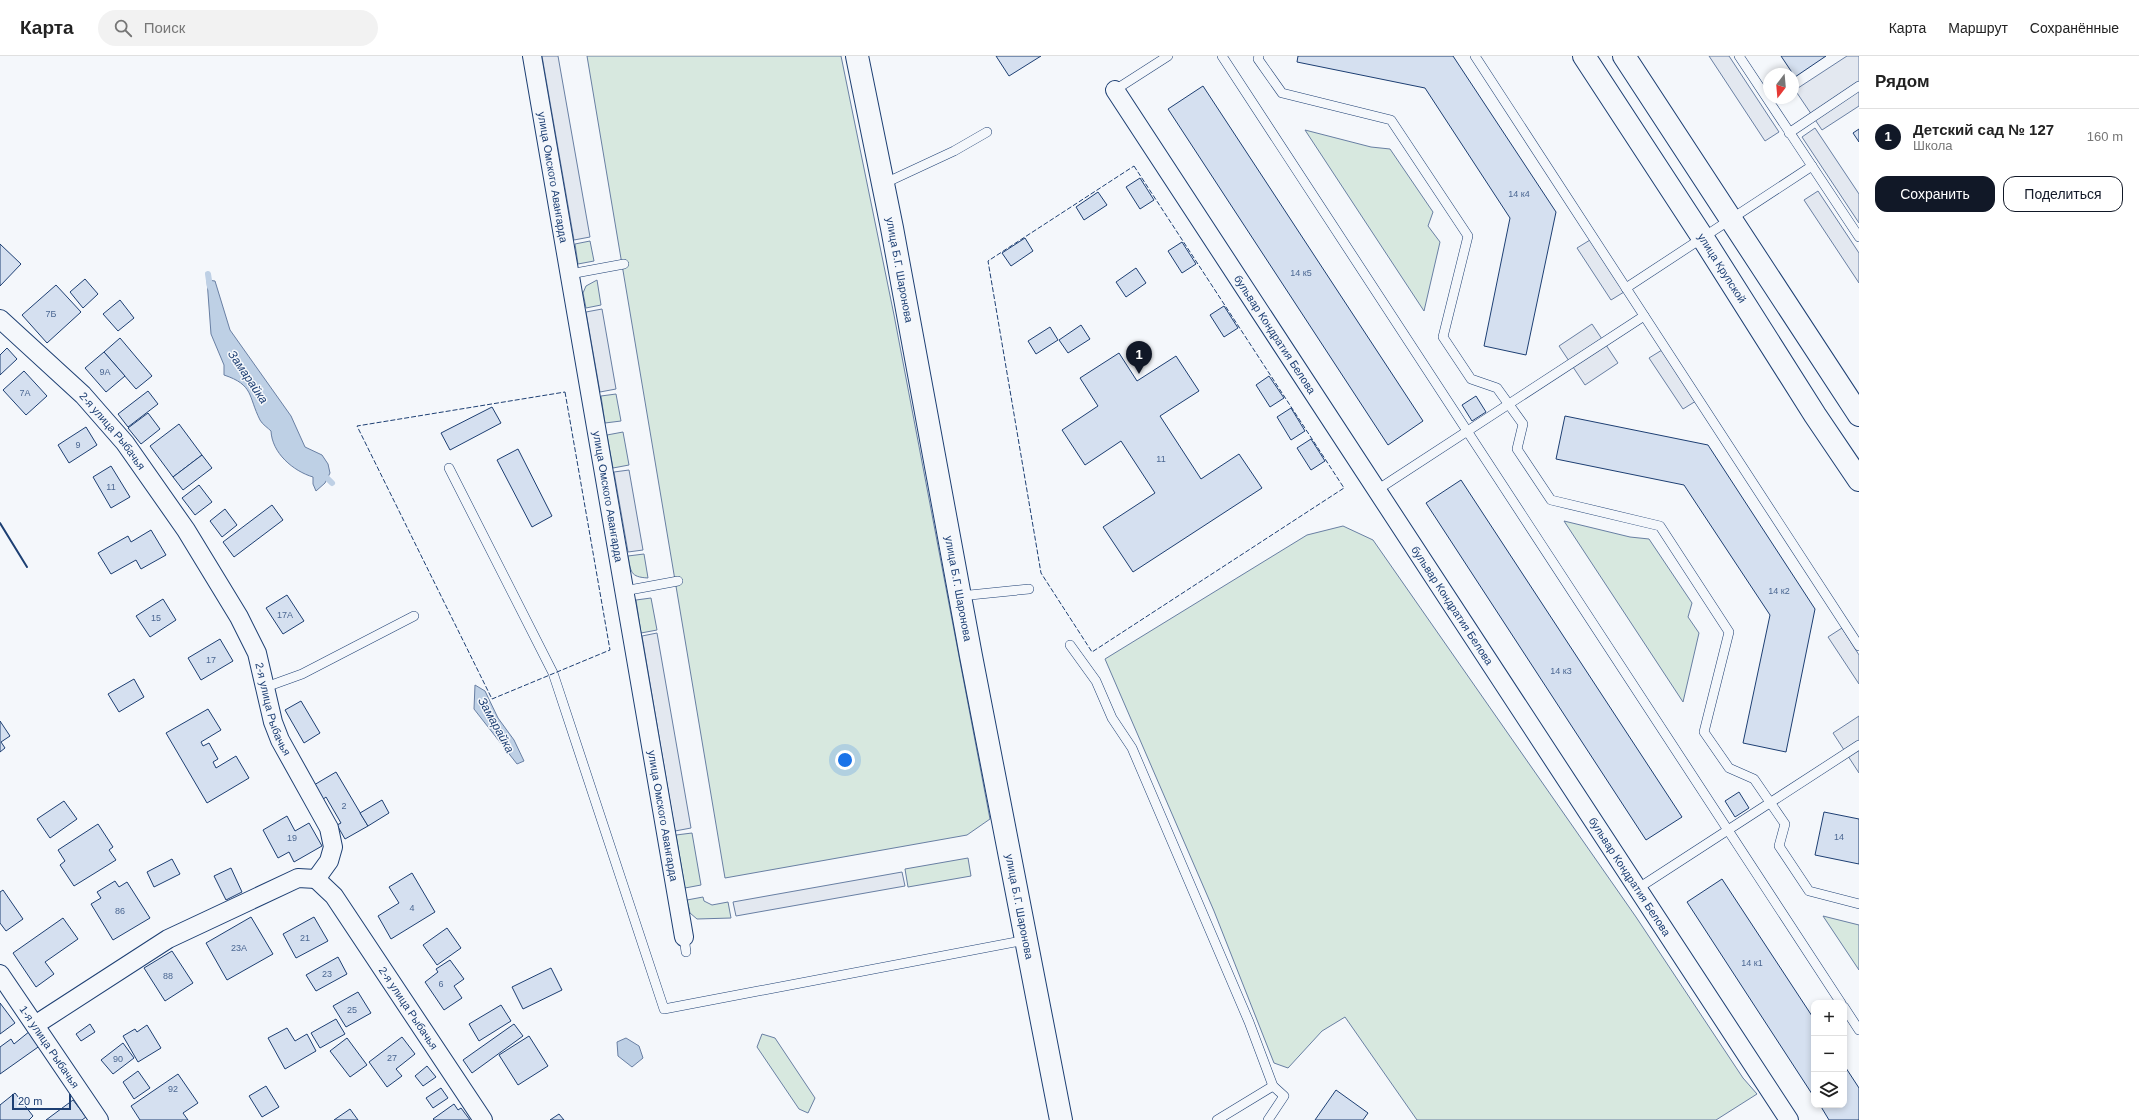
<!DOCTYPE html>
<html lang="ru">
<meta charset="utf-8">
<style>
body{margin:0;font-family:Arial,sans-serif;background:#f2f2f2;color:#222}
.controls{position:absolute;right:12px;bottom:12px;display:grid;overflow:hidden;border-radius:8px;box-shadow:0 2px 6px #0003}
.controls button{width:36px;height:36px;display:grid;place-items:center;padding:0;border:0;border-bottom:1px solid #e0e0e0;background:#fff;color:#222;font:20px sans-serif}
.compass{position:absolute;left:1763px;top:12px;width:36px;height:36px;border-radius:50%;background:#fff;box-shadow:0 2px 6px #0003;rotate:196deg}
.scale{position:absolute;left:12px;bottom:10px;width:59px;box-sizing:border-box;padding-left:4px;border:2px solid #1d3f73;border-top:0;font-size:11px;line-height:14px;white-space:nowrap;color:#1d3f73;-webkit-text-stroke:3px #f4f7fb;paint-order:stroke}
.you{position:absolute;left:845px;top:704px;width:14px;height:14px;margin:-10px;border:3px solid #fff;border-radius:50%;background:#1a73e8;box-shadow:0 0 0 6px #1a73e833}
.badge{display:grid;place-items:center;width:26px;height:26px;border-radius:50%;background:#111827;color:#fff;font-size:13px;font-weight:700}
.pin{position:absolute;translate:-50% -33px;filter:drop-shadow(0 1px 2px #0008)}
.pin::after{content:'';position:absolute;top:21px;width:14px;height:12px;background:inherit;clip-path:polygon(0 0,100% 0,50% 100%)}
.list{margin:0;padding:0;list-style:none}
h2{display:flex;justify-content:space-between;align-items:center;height:52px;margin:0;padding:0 16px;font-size:17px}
h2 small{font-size:13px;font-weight:400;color:#767676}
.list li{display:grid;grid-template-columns:26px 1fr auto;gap:12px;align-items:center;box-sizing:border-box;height:56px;padding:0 16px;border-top:1px solid #e0e0e0}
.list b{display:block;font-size:15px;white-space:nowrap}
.list p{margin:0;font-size:13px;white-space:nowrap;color:#767676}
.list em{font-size:13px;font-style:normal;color:#767676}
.actions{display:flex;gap:8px;padding:12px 16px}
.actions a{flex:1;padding:9px 0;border:1px solid #111827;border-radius:12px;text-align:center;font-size:14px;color:#111827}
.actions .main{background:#111827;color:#fff}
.icon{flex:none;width:22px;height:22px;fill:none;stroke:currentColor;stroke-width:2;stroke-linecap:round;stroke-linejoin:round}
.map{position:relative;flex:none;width:1859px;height:1064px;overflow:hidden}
header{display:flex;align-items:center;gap:24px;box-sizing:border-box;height:56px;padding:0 20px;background:#fff;border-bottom:1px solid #e0e0e0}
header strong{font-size:19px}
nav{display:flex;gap:22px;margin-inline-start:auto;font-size:14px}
.search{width:280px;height:36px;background:#f2f2f2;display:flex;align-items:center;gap:10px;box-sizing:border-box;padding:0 14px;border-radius:22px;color:#767676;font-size:15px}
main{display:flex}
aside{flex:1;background:#fff}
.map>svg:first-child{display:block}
.green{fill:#d7e8df;stroke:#687fa3}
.parking{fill:#e3e8f0;stroke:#687fa3}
.water{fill:#bed0e5;stroke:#687fa3}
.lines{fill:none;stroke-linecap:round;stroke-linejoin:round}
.stream{stroke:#bed0e5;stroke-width:6}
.building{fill:#d5e0f0;stroke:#1d3f73}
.service-casing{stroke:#1d3f73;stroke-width:10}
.minor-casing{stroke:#1d3f73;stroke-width:20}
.secondary-casing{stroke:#1d3f73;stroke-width:24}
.service{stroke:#f4f7fb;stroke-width:9}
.minor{stroke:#f4f7fb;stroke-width:18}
.secondary{stroke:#f4f7fb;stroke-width:22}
.fence{stroke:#1d3f73;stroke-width:1;stroke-dasharray:5 2;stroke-linecap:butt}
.wall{stroke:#1d3f73;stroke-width:2}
.labels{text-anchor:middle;stroke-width:3;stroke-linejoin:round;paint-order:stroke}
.number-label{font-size:9px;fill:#4b6792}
.street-label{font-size:11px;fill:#1d3f73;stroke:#f4f7fb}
.water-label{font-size:12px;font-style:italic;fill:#1d3f73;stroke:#f4f7fb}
</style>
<header>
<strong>Карта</strong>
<div class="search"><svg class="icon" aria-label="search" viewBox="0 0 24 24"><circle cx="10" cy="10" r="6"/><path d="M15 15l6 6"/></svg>Поиск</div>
<nav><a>Карта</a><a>Маршрут</a><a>Сохранённые</a></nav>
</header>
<main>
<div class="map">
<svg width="1859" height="1064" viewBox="0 0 1859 1064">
<rect width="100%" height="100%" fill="#f4f7fb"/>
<!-- green -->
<g class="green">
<path d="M 587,0 L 841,0 L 894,259 L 990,763 L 967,779 L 725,822 Z"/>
<path d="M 1305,74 L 1371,91 L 1390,93 L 1433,156 L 1428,170 L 1440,186 L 1424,255 Z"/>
<path d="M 590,185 L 594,205 L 578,208 L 575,188 Z"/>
<path d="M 597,224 L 601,249 L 586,252 L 583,237 L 586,230 Z"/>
<path d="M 616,338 L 621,365 L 605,367 L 601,340 Z"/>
<path d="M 623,376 L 629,409 L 613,412 L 607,379 Z"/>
<path d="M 1564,465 L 1630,481 L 1649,483 L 1692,547 L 1688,561 L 1699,577 L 1683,646 Z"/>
<path d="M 1343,470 L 1373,484 L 1636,861 L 1743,1022 L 1757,1038 L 1716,1064 L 1417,1064 L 1345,961 L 1322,975 L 1288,1012 L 1274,1007 L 1214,855 L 1105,603 L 1307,479 Z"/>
<path d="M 644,498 L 648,522 C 630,521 631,516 628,500 Z"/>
<path d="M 651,542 L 657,574 L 641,577 L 636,544 Z"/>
<path d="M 692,777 L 701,829 L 685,832 L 676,779 Z"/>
<path d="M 968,802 L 971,820 L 908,831 L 905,813 Z"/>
<path d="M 703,841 L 704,845 L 712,849 L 728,846 L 731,862 L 697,863 L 690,857 L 687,844 Z"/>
<path d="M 1823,860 L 1859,869 L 1859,914 Z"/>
<path d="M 762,978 L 775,982 L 815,1042 L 808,1057 L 799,1053 L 757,991 Z"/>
</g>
<!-- parking -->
<g class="parking">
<path d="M 542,0 L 558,0 L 590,181 L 574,184 Z"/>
<path d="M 1709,0 L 1729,0 L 1779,76 L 1765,85 Z"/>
<path d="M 1847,0 L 1859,0 L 1859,50 L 1822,74 L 1795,34 Z"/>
<path d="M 1815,72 L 1859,138 L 1859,167 L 1802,81 Z"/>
<path d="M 1818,135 L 1859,197 L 1859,227 L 1804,144 Z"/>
<path d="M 1590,184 L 1624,236 L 1611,244 L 1577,192 Z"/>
<path d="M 602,253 L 616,333 L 600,336 L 586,256 Z"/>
<path d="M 1592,268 L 1618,307 L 1585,329 L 1559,290 Z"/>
<path d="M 1662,294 L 1696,345 L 1683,353 L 1649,302 Z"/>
<path d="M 629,414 L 643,494 L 628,496 L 614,416 Z"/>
<path d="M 1842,572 L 1859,599 L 1859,628 L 1828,581 Z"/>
<path d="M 657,577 L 691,772 L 675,775 L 642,580 Z"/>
<path d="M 1859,660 L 1859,717 L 1833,677 Z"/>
<path d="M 902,816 L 905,830 L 736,860 L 733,846 Z"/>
</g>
<!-- water -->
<g class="water">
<path d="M 207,224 L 215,225 L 230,274 L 291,360 L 305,391 L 322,399 L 328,408 L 330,417 L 325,427 L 316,435 L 313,428 L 313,421 C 293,415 272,397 271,375 C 268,372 262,368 260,364 C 248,340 254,329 224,319 L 224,309 L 211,278 Z"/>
<path d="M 475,629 L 485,635 L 498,662 L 514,684 L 524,705 L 517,708 L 474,653 Z"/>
<path d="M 626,982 L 639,990 L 643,1002 L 632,1011 L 618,1000 L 617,986 Z"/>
</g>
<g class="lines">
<!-- stream -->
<g class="stream">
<path d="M 208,218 L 210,231"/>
<path d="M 322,417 L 332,427"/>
</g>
</g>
<!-- building -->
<g class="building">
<path d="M 996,0 L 1041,0 L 1009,20 Z"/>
<path d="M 1298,0 L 1453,0 L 1556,156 L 1526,299 L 1484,290 L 1510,162 L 1425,32 L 1297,6 Z"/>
<path d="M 1781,0 L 1826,0 L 1795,21 Z"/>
<path d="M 1203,30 L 1423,365 L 1388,389 L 1168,53 Z"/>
<path d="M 1859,73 L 1859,86 L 1853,77 Z"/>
<path d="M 1140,122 L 1154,144 L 1140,153 L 1126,131 Z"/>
<path d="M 1098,136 L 1107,149 L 1084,164 L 1076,151 Z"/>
<path d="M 1025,182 L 1033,195 L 1011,210 L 1002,197 Z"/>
<path d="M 1182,186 L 1196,208 L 1182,217 L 1168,195 Z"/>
<path d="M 0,188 L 21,208 L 0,230 Z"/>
<path d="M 1136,212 L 1146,227 L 1126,241 L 1116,226 Z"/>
<path d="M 85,223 L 98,238 L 83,252 L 70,236 Z"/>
<path d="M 56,229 L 81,256 L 47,287 L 22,259 Z"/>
<path d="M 120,244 L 134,262 L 118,275 L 103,258 Z"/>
<path d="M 1224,250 L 1238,272 L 1224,281 L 1210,259 Z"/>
<path d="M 1081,269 L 1090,283 L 1068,297 L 1059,284 Z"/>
<path d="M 1050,271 L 1058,284 L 1036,298 L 1028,285 Z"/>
<path d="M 120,282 L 152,320 L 136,333 L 104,296 Z"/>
<path d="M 7,292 L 17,303 L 0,319 L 0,299 Z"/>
<path d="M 104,296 L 125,320 L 106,336 L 85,312 Z"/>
<path d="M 1119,297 L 1137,325 L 1176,300 L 1199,335 L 1160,360 L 1201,423 L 1239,398 L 1262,432 L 1133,516 L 1103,471 L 1155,437 L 1121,385 L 1085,409 L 1062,374 L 1098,350 L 1080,322 Z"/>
<path d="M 24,315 L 47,340 L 26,359 L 3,334 Z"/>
<path d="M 1269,320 L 1284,342 L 1270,351 L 1256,329 Z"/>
<path d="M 148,335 L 158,348 L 128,371 L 118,358 Z"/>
<path d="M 1476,340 L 1486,356 L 1472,365 L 1462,349 Z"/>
<path d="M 492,351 L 501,367 L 450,394 L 441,377 Z"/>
<path d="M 1291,352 L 1305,375 L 1291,384 L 1277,361 Z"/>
<path d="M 148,357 L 160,373 L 141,388 L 128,372 Z"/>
<path d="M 1565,360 L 1708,389 L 1815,553 L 1786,696 L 1743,687 L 1770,559 L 1684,429 L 1556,403 Z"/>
<path d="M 179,368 L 202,399 L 173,421 L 150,390 Z"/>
<path d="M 86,371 L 97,389 L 69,407 L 58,389 Z"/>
<path d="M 1311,383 L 1325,405 L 1311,414 L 1297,392 Z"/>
<path d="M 518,393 L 552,460 L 532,471 L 497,404 Z"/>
<path d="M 202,399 L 212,412 L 183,434 L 173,421 Z"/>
<path d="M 111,410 L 130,441 L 111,452 L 93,421 Z"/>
<path d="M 1461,424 L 1682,761 L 1646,784 L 1426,447 Z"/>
<path d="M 199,429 L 212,446 L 195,459 L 182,442 Z"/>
<path d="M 272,449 L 283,464 L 234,501 L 223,486 Z"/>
<path d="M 225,453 L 237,469 L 222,481 L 210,465 Z"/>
<path d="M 151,474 L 166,499 L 141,513 L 136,504 L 111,518 L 98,497 L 128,480 L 131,486 Z"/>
<path d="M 287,539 L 304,565 L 283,578 L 266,552 Z"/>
<path d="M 163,543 L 176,564 L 150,581 L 136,560 Z"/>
<path d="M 220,583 L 233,605 L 201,624 L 188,602 Z"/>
<path d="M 134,623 L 144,641 L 119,656 L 108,638 Z"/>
<path d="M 301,645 L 320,677 L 304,687 L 285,654 Z"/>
<path d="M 208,653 L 221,674 L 201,686 L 203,690 L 209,687 L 218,703 L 213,706 L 216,712 L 236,700 L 249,722 L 207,747 L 166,677 Z"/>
<path d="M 0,665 L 10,680 L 1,686 L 5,692 L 0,696 Z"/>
<path d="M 336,716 L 368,770 L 345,783 L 337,769 L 341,767 L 326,741 L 322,744 L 314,729 Z"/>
<path d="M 1739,736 L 1749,752 L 1735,761 L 1725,745 Z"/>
<path d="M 382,744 L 389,757 L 368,770 L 360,757 Z"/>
<path d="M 64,745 L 77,763 L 50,782 L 37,763 Z"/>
<path d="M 1824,756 L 1859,763 L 1859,808 L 1815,799 Z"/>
<path d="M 287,760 L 295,775 L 309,767 L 322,790 L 294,806 L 289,796 L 278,802 L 263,774 Z"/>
<path d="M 98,768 L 113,791 L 109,794 L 116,804 L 74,830 L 60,809 L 65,805 L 58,794 Z"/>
<path d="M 172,803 L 180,818 L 154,831 L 147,816 Z"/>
<path d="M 231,812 L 242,836 L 226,844 L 214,820 Z"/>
<path d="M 412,817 L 435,856 L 391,883 L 378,860 L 399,847 L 389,831 Z"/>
<path d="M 1722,823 L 1814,963 L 1814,1041 L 1687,846 Z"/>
<path d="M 115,825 L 119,831 L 127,826 L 150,862 L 113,884 L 91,848 L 101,842 L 97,836 Z"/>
<path d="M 3,834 L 23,863 L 6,875 L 0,867 L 0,836 Z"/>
<path d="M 251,861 L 273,898 L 227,924 L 206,887 Z"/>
<path d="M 314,861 L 328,885 L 296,902 L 283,878 Z"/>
<path d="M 63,862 L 78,883 L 45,906 L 54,918 L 36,931 L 13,897 Z"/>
<path d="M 447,872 L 461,892 L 437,909 L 423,889 Z"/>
<path d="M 172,895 L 193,927 L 165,945 L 144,912 Z"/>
<path d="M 338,901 L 347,918 L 316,935 L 306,919 Z"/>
<path d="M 450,904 L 464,923 L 454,930 L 462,942 L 444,954 L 425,926 L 438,916 L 436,913 Z"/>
<path d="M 551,912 L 562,934 L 523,953 L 512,931 Z"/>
<path d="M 358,936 L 371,957 L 346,971 L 333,950 Z"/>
<path d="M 0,947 L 15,967 L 0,978 Z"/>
<path d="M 501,949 L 511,965 L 479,985 L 469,968 Z"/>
<path d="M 336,963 L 345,978 L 320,992 L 311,977 Z"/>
<path d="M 90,968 L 95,976 L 81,985 L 76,978 Z"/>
<path d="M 514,968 L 523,980 L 472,1017 L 463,1004 Z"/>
<path d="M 147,969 L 161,992 L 138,1006 L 123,980 L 135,973 L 137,976 Z"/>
<path d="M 287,972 L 295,985 L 307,978 L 316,995 L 285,1013 L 268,982 Z"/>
<path d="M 30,975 L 41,989 L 0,1018 L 0,991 L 11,983 L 14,988 Z"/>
<path d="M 529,980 L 548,1010 L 518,1029 L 499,999 Z"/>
<path d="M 402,981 L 415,998 L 396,1013 L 402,1020 L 387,1031 L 369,1006 Z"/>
<path d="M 347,982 L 367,1009 L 350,1021 L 330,995 Z"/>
<path d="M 123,987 L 134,1002 L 113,1018 L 101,1004 Z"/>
<path d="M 1844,1009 L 1859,1032 L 1859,1064 L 1829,1064 L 1820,1049 L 1844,1049 Z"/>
<path d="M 427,1010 L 436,1021 L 423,1030 L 415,1020 Z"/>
<path d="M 138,1015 L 150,1032 L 134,1043 L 123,1026 Z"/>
<path d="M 178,1018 L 198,1047 L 183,1057 L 188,1064 L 140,1064 L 131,1050 Z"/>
<path d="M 266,1030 L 279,1051 L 262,1061 L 249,1040 Z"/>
<path d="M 441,1032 L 448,1042 L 433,1052 L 426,1042 Z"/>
<path d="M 1336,1034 L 1368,1057 L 1363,1064 L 1315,1064 Z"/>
<path d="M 15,1037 L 33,1060 L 29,1064 L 0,1064 L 0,1049 Z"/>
<path d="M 73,1044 L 86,1061 L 82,1064 L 46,1064 Z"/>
<path d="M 454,1048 L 458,1054 L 461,1052 L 470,1064 L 434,1064 L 433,1063 Z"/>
<path d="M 350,1053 L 358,1064 L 334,1064 Z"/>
<path d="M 559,1058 L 564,1064 L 550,1064 Z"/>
</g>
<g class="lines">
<defs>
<g id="service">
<path d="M 1222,0 L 1841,947"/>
<path d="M 1259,0 L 1258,3 L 1282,37 L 1391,64 L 1468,180 L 1443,281 L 1471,323 L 1497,332 L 1523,368 L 1517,393 L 1551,444 L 1660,470 L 1729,576 L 1704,676 L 1729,712 L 1754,723 L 1785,768 L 1779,790 L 1809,835 L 1859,848"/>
<path d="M 1475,0 L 1859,590"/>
<path d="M 1739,0 L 1859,181"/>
<path d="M 1115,34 L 1168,0"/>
<path d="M 1789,77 L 1859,30"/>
<path d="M 883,128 L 954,95 L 987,76"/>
<path d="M 570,218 L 624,208"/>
<path d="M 1626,232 L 1812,110"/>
<path d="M 449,412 L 553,617 L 664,953 L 1026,884"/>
<path d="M 1377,434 L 1644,260"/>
<path d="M 624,535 L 678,525"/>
<path d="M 960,540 L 1029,533"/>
<path d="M 1070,589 L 1096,625 L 1112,662 L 1132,692 L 1249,966 L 1273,1030 L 1284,1040 L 1268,1064"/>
<path d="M 266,631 L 302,618 L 414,560"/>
<path d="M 1637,833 L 1859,689"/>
<path d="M 684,881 L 686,896"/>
<path d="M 1844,951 L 1859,974"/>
<path d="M 1217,1064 L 1273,1030"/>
</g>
<g id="minor">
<path id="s1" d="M 532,0 L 684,881"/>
<path id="s2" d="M 1115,34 L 1789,1064"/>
<path id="s3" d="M 0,263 L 83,339 L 125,387 L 186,474 L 239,561 L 257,597 L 273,666 L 280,684 L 329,772 L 333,791 L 329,805 L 316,823 L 334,840 L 483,1064"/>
<path id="s4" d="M 0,918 L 99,1064"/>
<path d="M 35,969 L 168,883 L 298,822 L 316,823"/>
</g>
<g id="secondary">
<path id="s5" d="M 857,0 L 892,172 L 971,600 L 1061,1064"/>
<path id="s6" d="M 1584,0 L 1703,182 L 1815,359 L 1859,424"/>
<path d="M 1624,0 L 1859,359"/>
</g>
</defs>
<!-- service casing -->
<use href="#service" class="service-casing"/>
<!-- minor casing -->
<use href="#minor" class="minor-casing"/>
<!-- secondary casing -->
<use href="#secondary" class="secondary-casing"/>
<!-- service -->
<use href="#service" class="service"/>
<!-- minor -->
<use href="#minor" class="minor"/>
<!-- secondary -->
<use href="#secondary" class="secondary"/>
<!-- fence -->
<g class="fence">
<path d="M 1134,110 L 1344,432 L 1092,596 L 1041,517 L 988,205 Z"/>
<path d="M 565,336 L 610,594 L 492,643 L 357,370 Z"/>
</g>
<!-- wall -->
<path class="wall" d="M 0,467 L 27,511"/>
</g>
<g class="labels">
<!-- number labels -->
<g class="number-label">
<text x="1519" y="141">14 к4</text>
<text x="1301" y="220">14 к5</text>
<text x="51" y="261">7Б</text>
<text x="105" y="319">9А</text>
<text x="25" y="340">7А</text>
<text x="78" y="392">9</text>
<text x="1161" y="406">11</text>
<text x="111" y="434">11</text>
<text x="1779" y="538">14 к2</text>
<text x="285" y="562">17А</text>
<text x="156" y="565">15</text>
<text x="211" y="607">17</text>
<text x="1561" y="618">14 к3</text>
<text x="344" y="753">2</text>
<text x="1839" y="784">14</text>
<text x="292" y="785">19</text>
<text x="412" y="855">4</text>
<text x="120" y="858">86</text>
<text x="305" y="885">21</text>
<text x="239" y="895">23А</text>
<text x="1752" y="910">14 к1</text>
<text x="327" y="921">23</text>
<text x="168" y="923">88</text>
<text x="441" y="931">6</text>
<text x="352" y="957">25</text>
<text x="392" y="1005">27</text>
<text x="118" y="1006">90</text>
<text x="173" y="1036">92</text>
</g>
<!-- street labels -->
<g class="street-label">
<text dy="4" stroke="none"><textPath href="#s1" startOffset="123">улица Омского Авангарда</textPath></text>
<text dy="4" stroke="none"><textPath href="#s6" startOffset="253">улица Крупской</textPath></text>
<text dy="4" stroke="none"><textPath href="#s5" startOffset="218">улица Б.Г. Шаронова</textPath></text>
<text dy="4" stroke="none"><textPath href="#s2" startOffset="292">бульвар Кондратия Белова</textPath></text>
<text dy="4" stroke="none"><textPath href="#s3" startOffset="159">2-я улица Рыбачья</textPath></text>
<text dy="4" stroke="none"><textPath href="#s1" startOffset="447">улица Омского Авангарда</textPath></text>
<text dy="4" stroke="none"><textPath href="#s5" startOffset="542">улица Б.Г. Шаронова</textPath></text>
<text dy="4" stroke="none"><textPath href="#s2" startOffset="616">бульвар Кондратия Белова</textPath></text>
<text dy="4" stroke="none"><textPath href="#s3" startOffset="483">2-я улица Рыбачья</textPath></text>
<text dy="4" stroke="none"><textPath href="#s1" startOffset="771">улица Омского Авангарда</textPath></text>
<text dy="4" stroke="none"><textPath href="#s2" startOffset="940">бульвар Кондратия Белова</textPath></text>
<text dy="4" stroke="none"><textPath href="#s5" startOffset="866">улица Б.Г. Шаронова</textPath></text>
<text dy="4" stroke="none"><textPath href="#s3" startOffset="831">2-я улица Рыбачья</textPath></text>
<text dy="4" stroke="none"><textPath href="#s4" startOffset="88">1-я улица Рыбачья</textPath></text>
</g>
<!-- water labels -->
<g class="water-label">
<text transform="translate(248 321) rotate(56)" y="4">Замарайка</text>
<text transform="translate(496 669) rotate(61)" y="4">Замарайка</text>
</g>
</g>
</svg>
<div class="controls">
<button>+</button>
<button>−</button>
<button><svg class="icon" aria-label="layers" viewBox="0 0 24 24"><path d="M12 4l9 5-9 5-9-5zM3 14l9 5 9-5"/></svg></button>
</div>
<svg class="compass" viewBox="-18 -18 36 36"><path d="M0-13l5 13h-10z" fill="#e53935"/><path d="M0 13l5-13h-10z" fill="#767676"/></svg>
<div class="scale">20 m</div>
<div class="you"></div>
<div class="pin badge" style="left:1139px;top:318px">1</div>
</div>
<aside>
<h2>Рядом<small></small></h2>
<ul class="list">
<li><span class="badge">1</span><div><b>Детский сад № 127</b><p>Школа</p></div><em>160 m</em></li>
</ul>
<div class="actions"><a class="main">Сохранить</a><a>Поделиться</a></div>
</aside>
</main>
